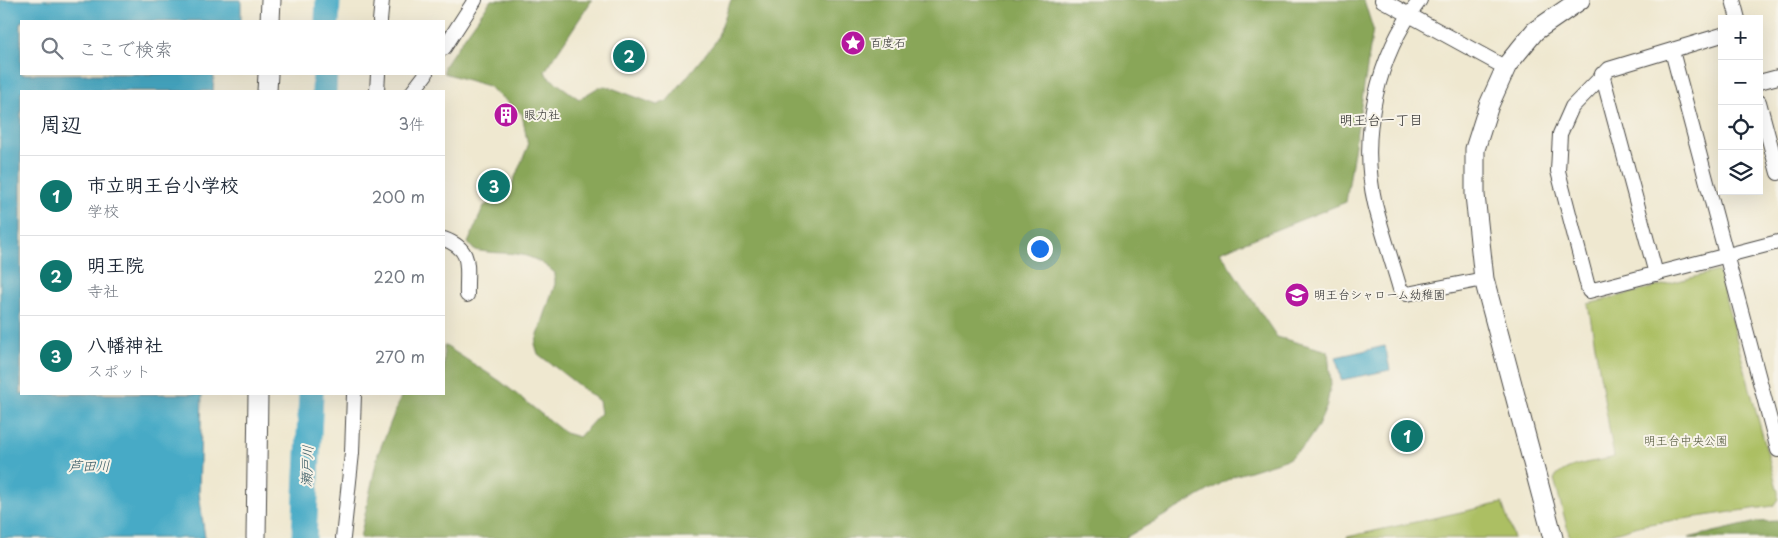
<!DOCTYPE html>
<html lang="ja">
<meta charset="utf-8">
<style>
body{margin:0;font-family:"Playpen Sans","Klee One",sans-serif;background:#f2f2f3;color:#1f2937}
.controls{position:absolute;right:15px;top:15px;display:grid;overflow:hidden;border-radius:0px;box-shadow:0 5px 20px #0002}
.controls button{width:45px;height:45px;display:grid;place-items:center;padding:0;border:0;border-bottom:1px solid #e0e1e3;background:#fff;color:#1f2937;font:25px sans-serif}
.you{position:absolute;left:1039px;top:248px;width:18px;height:18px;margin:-12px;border:4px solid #fff;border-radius:50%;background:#1a73e8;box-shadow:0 0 0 8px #1a73e833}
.badge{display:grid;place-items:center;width:32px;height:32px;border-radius:50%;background:#0f766e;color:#fff;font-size:16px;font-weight:700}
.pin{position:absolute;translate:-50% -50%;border:2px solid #fff;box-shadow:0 1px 5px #0006}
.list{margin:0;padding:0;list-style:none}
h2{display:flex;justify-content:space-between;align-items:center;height:65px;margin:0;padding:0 20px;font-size:21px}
h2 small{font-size:16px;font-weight:400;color:#747a83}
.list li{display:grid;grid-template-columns:32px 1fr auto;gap:15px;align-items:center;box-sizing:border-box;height:80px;padding:0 20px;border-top:1px solid #e0e1e3}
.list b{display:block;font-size:19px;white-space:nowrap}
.list p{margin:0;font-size:16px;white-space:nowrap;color:#747a83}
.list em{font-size:16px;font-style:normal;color:#747a83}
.icon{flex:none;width:28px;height:28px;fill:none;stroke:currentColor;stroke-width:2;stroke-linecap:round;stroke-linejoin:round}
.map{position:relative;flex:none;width:1778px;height:538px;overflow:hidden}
.search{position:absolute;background:#fff;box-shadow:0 5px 20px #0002;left:20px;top:20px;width:425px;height:55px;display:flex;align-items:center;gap:12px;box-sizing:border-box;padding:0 18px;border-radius:0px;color:#747a83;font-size:19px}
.panel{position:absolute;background:#fff;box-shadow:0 5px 20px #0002;left:20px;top:90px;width:425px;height:305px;border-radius:0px}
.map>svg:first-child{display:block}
.green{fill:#acbf63;stroke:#6c7547}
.forest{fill:#89a659;stroke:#5a6842}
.water{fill:#46aac6;stroke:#386a78}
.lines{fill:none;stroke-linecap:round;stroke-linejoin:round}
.river{stroke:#46aac6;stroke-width:25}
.street-casing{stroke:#484744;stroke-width:16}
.secondary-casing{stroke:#484744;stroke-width:21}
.street{stroke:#fff;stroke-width:14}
.secondary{stroke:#fff;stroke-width:19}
.labels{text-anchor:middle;stroke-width:4;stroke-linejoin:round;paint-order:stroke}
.poi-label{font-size:12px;fill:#2b2b2b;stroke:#f7f3e8;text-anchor:start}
.park-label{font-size:12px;fill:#52573c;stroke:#f7f3e8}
.neighbourhood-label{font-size:14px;fill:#2b2b2b;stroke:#f7f3e8}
.water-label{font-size:14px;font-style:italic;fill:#345761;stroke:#f7f3e8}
</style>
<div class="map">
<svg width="1778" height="538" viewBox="0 0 1778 538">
<rect width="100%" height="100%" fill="#f7f3e8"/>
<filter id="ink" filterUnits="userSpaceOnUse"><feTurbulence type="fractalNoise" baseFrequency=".02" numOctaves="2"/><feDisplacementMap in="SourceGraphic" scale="10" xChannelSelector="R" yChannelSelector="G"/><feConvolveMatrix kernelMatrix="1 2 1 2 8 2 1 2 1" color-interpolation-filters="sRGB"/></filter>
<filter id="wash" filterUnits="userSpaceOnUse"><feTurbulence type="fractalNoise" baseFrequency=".0096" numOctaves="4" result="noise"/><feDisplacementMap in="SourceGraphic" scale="20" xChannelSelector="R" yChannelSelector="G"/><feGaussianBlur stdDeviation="1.12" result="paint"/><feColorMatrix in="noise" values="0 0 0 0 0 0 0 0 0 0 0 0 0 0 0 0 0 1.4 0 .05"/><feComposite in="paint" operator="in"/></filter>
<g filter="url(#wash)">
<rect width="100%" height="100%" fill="#efe8d0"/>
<!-- green -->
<g class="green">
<path d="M 1718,271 L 1778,492 L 1778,499 L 1773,506 L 1642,525 L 1596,538 L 1570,538 L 1554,479 C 1567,462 1595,463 1614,457 L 1588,304 Z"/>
<path d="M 1502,503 L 1514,538 L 1346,538 L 1347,537 Z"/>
</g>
<!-- forest -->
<g class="forest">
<path d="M 491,0 L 592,0 L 545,71 L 547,76 L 579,99 L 599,87 L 609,87 L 657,105 L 667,101 L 716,41 L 731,0 L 1364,0 L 1373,29 L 1346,202 L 1220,252 L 1277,337 L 1328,351 L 1331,385 L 1326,408 L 1318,426 L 1305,445 L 1288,459 L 1234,476 L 1125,538 L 360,538 L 378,454 L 402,394 L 444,394 L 444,345 L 500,381 L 565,433 L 579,437 L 601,413 L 599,401 L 538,354 L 535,344 L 555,284 L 555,273 C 523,246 511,257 474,250 L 468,243 L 484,206 L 508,194 L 528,146 L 522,114 L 488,86 L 444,73 L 444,66 Z"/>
<path d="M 1778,521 L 1778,538 L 1688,538 L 1757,522 Z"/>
</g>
<!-- water -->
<g class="water">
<path d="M 0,0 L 241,0 L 241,21 L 21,21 L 21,74 L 214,74 L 213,91 L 21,91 L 21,394 L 202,394 L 199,493 L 205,538 L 0,538 Z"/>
<path d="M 1385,346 L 1390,370 L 1341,380 L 1336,357 Z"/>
</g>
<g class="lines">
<!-- river -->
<g class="river">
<path d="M 327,21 L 328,0"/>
<path d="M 324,91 L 325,74"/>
<path d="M 304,538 L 311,394"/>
</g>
</g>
</g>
<g filter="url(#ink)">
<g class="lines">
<defs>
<g id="street">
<path d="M 1382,0 L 1497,63"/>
<path d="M 1420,0 C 1377,56 1359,135 1375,204 C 1382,232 1392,261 1400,289 L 1407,294 L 1484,279"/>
<path d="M 1733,0 L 1738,19"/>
<path d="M 380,21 L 382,0"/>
<path d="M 1722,35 L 1609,69 L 1572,107 L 1560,134 L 1558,171 L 1589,291 L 1778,242"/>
<path d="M 444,48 L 475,0"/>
<path d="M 1672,51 L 1778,450"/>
<path d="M 1602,74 L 1656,274"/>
<path d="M 1759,82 L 1778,77"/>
<path d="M 377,91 L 378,74"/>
<path d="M 413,91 L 426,74"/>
<path d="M 1759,102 L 1778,173"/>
<path d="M 444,239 C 474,250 466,267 467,295"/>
<path d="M 343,538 L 352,453 L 354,394"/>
</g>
<g id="secondary">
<path d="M 270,21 L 271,0"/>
<path d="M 267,91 L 268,74"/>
<path d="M 256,538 L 258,394"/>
<path d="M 1553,538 L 1484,279 L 1475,195 L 1475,149 L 1489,105 L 1507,65 L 1535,31 L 1580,0"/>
</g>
</defs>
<!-- street casing -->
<use href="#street" class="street-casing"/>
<!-- secondary casing -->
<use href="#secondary" class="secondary-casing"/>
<!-- street -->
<use href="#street" class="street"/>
<!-- secondary -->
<use href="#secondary" class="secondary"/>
</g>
</g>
<!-- icons -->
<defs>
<symbol id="sight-disc" viewBox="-11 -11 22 22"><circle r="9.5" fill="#b5179e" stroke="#f7f3e8"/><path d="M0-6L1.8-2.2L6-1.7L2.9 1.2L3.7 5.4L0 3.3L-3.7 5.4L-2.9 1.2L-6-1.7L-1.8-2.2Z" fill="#fff"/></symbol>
<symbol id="building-disc" viewBox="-11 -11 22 22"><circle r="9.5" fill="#b5179e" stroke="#f7f3e8"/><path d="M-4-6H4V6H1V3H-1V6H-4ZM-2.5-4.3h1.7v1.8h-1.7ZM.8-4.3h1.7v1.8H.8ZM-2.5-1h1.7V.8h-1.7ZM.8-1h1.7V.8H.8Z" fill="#fff"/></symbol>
<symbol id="school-disc" viewBox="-11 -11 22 22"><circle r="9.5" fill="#b5179e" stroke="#f7f3e8"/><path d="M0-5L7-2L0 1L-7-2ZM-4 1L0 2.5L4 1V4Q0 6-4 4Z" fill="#fff"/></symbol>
</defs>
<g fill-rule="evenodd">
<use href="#sight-disc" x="839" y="29" width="28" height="28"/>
<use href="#building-disc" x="492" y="101" width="28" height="28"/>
<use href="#school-disc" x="1283" y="281" width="28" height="28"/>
</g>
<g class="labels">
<!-- poi labels -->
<g class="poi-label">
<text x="870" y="47">百度石</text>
<text x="524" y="119">眼力社</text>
<text x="1314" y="299">明王台シャローム幼稚園</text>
</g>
<!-- park labels -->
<g class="park-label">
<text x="1686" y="445">明王台中央公園</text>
</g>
<!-- neighbourhood labels -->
<g class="neighbourhood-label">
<text x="1381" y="125">明王台一丁目</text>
</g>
<!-- water labels -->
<g class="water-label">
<text x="89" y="471">芦田川</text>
<text transform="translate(307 466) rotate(-87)" y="5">瀬戸川</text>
</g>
</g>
</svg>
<div class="controls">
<button>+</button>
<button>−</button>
<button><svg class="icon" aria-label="locate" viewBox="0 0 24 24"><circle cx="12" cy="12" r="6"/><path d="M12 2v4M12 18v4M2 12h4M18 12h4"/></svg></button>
<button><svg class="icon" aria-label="layers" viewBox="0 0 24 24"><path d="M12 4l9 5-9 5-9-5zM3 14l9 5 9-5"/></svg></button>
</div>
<div class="you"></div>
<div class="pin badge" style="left:1407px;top:436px">1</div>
<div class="pin badge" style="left:629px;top:56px">2</div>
<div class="pin badge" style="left:494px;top:186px">3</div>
<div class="search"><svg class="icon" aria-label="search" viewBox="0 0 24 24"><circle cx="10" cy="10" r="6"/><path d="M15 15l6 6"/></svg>ここで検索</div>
<section class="panel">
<h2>周辺<small>3件</small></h2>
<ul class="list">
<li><span class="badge">1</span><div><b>市立明王台小学校</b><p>学校</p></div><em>200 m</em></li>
<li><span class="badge">2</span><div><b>明王院</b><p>寺社</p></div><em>220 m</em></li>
<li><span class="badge">3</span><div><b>八幡神社</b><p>スポット</p></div><em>270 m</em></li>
</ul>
</section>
</div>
